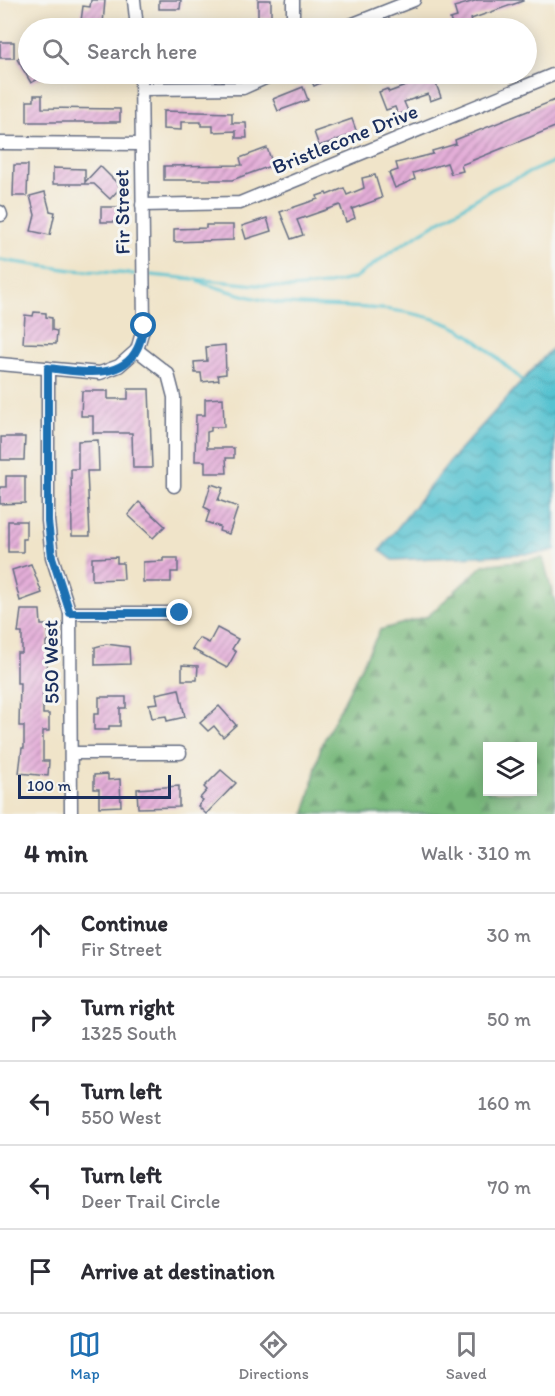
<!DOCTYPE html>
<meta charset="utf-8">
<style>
body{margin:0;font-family:Itim,sans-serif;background:#f7f7f7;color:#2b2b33}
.controls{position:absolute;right:18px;bottom:18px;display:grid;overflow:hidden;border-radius:0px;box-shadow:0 3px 15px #0003}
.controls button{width:54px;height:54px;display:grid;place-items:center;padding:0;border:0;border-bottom:2px solid #e1e1e2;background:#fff;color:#2b2b33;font:30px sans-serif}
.scale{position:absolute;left:18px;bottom:15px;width:153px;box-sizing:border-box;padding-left:6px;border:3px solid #1b2f5e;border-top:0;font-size:16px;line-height:21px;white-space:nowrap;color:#1b2f5e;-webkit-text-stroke:4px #f6f6f2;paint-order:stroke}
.stop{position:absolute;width:18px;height:18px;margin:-14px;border:4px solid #1f6fb2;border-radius:50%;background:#fff}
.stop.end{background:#1f6fb2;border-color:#fff;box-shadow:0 2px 6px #0008}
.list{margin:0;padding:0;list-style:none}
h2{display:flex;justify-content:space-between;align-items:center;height:78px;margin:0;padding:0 24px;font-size:26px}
h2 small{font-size:20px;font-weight:400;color:#7c7c81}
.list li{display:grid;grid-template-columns:39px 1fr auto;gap:18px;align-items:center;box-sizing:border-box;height:84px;padding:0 24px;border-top:2px solid #e1e1e2}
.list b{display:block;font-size:22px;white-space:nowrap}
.list p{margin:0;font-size:20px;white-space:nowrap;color:#7c7c81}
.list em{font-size:20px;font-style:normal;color:#7c7c81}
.icon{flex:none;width:33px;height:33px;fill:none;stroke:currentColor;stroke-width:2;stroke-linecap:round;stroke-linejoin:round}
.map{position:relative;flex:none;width:555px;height:814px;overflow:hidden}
.search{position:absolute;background:#fff;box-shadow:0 3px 15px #0003;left:18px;right:18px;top:18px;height:66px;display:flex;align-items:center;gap:15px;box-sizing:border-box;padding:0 21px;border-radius:33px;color:#7c7c81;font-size:22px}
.sheet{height:498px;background:#fff}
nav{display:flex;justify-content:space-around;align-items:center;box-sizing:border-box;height:84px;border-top:2px solid #e1e1e2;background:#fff;font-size:16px;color:#7c7c81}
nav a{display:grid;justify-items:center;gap:3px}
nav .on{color:#1f6fb2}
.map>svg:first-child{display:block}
.forest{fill:url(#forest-firs);stroke:#49746c;stroke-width:1.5;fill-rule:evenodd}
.water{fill:url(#water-waves);stroke:#387897;stroke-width:1.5}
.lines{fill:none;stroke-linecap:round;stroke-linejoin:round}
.stream{stroke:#56c2d0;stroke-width:3}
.building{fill:url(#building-hatch)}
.street-casing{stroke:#666e83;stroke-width:15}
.street{stroke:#fff;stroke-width:12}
.route{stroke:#1f6fb2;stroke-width:8}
.labels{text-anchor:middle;stroke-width:6;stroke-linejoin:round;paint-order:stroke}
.street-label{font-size:21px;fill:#1b2f5e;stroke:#f6f6f2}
</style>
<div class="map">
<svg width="555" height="814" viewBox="0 0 555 814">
<defs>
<pattern id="forest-firs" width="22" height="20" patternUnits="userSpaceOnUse" patternTransform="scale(1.5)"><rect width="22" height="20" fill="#77b87a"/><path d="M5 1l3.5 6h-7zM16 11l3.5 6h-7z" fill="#619667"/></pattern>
<pattern id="water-waves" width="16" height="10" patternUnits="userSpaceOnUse" patternTransform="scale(1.5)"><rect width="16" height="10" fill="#56c2d0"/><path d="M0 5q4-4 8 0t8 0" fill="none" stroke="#469eac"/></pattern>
<pattern id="building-hatch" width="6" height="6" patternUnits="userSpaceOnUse" patternTransform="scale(1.5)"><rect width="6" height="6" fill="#e4aed8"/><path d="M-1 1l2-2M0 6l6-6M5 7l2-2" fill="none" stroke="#b88eb2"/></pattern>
</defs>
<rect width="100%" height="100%" fill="#f6f6f2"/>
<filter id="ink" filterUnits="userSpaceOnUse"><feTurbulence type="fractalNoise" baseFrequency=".0167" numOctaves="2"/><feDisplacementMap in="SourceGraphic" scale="12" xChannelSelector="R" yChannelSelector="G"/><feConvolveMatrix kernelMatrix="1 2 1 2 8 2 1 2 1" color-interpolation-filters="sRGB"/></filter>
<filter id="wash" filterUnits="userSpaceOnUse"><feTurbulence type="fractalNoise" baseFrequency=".008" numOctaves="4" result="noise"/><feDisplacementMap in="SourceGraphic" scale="24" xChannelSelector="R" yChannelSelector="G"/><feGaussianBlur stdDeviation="1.35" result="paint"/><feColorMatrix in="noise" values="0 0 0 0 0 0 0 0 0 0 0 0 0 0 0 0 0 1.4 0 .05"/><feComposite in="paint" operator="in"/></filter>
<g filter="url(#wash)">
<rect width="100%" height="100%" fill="#f0e4c9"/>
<!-- forest -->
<path class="forest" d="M 543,558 L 555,602 L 555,814 L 305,814 L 321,746 L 380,630 L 428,616 L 483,565 ZM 488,746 L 532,746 L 532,792 L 488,792 Z"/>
<!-- water -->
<path class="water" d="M 555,345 L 555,550 L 542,553 L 393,560 L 380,550 L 450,461 Z"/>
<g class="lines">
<!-- stream -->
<g class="stream">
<path d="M 0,260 L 72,270 L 134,274"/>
<path d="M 151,275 L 290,288 L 325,285 L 355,278 L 395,249 L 492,189 L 555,161"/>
<path d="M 199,282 C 229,291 258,301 289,304 C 343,309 396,303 448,324 C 475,334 499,361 522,380"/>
</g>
</g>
<g id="blocks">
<!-- building -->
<g class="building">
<path d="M 91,0 L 105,0 L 103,24 L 81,21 L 83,6 L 90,7 Z"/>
<path d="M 159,0 L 181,0 L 180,9 L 159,9 Z"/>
<rect x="258" y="0" width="13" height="18"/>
<path d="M 478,0 L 523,0 L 523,1 L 471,19 L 473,27 L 453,28 L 450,19 L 457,17 L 454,7 Z"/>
<rect x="0" y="42" width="14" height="16"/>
<path d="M 28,52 L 28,74 L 47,74 L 31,83 L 17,59 Z"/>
<path d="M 308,74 L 340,74 L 314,86 Z"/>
<path d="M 433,76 L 441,97 L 430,101 L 428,94 L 404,102 L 408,111 L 398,115 L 395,107 L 386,110 L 379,92 L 387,89 L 389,92 Z"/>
<path d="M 303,87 L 308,100 L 278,111 L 273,99 Z"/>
<path d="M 34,95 L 42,95 L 42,108 L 120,109 L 120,122 L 27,122 L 27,101 L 34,101 Z"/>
<path d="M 555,100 L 555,127 L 461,165 L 463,171 L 451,174 L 447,163 L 413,173 L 415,179 L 395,188 L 389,173 L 398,170 L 396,163 L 433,154 L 432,151 L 456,144 L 455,140 Z"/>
<path d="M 163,111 L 232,113 L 232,123 L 246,123 L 247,138 L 236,138 L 236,131 L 213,132 L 213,126 L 201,126 L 201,122 L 181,122 L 181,130 L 163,129 Z"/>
<path d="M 352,119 L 357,133 L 319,146 L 314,132 Z"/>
<path d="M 267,148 L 273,165 L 232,180 L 164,180 L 164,166 L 242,165 L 240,158 Z"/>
<path d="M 14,165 L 28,165 L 27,196 L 13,196 Z"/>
<path d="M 100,166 L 121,187 L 110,199 L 94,184 L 53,184 L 53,168 L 85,169 L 85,182 Z"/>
<path d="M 375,175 L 382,198 L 352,209 L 355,218 L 346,222 L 340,205 L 297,220 L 303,235 L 291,239 L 280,212 L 318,199 L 317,196 L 326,193 L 327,195 L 344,188 L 347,195 L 364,188 L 362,178 Z"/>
<path d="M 45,192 L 50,211 L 55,212 L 50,235 L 31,231 L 35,215 L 30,196 Z"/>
<path d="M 101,207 L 120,207 L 121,222 L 101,222 Z"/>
<path d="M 267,218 L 271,231 L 246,239 L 242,226 Z"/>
<path d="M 206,225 L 233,225 L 233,240 L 174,242 L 174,229 L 206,228 Z"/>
<path d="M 34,312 L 46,313 L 46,317 L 52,318 L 52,330 L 57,331 L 56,344 L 23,343 L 25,315 L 33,316 Z"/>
<path d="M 225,345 L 226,374 L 218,375 L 219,380 L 202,382 L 201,373 L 195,373 L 194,362 L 207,361 L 206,347 Z"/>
<path d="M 128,389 L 149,389 L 152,468 L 133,468 L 132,433 L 93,433 L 93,416 L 81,416 L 82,391 L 108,391 L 108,399 L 128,399 Z"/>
<path d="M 223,398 L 224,427 L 211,427 L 211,431 L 207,432 L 207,448 L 234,448 L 234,458 L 226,458 L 227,473 L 205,473 L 205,461 L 195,461 L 196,415 L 205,415 L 205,399 Z"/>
<path d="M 1,437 L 25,437 L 24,460 L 1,460 Z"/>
<path d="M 98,440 L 99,471 L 87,471 L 90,536 L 72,536 L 71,469 L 78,469 L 78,441 Z"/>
<path d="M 6,476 L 25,476 L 25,503 L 0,504 L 0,487 L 6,487 Z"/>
<path d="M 211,484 L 223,488 L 218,500 L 238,507 L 229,534 L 219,531 L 220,527 L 206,522 L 210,510 L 204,507 Z"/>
<path d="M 139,502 L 165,526 L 153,538 L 128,515 Z"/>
<path d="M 8,521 L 26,521 L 26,539 L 23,539 L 23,552 L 8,552 Z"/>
<path d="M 117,557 L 117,563 L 123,563 L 124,579 L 92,580 L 92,558 Z"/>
<path d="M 163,558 L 178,558 L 178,572 L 171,572 L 171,582 L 143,582 L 143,562 L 163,561 Z"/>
<path d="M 31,564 L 42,593 L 20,601 L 12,570 Z"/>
<path d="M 21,610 L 40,610 L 41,625 L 48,625 L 49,642 L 46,642 L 48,689 L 43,689 L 43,714 L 49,714 L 49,731 L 43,731 L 43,761 L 49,761 L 48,776 L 19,773 L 22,748 L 24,748 L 24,726 L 19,726 L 20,683 L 17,683 L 17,653 L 22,653 L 22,633 L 18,633 Z"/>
<path d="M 217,628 L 238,639 L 232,649 L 236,652 L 227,668 L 192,649 L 199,638 L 209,643 Z"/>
<path d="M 106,644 L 129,647 L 130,664 L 95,665 L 95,647 Z"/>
<path d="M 182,665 L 198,666 L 197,680 L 182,680 Z"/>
<path d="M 179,689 L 185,717 L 167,721 L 166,716 L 152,718 L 149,704 L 158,703 L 156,694 Z"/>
<path d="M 99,697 L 126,697 L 126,708 L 120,708 L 120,726 L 109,726 L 109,730 L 94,730 L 94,714 L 99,714 Z"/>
<path d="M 219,706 L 236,725 L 223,737 L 214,726 L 208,731 L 200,723 Z"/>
<path d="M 221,770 L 236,783 L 206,814 L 198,806 L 203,800 L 200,798 L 207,790 L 204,787 Z"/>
<path d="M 108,774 L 108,780 L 120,779 L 121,806 L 99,807 L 99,789 L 94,789 L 94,775 Z"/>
<path d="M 179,786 L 179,807 L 138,808 L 137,789 Z"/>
</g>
</g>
</g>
<g filter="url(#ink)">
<use href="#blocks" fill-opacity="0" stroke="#666e83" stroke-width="1.5"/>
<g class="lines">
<defs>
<g id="street">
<path d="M 134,0 L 137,28"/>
<path d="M 293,0 L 293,28"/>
<path d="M 343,28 L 414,0"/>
<path d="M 143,89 L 243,88 L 274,74"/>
<path d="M 0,143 L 141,144"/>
<path d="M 142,205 L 240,203 L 555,74"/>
<path d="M 0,212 L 1,215"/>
<path d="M 137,350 L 144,326 L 141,74"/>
<path d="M 137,350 L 168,374 L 174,397 L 174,486"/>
<path d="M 0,364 L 100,373 L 119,366 L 137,350"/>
<path d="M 48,368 L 48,521 L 52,557 L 70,613 L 71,814"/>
<path d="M 70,613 L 179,613"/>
<path d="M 72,753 L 180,753"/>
</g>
</defs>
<!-- street casing -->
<use href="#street" class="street-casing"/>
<!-- street -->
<use href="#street" class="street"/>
</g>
</g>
<g class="lines" filter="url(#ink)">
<!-- route -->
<path class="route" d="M 144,326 C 142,333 141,342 137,349 C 121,382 77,371 48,368 L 48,521 L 52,557 L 70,613 L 180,613"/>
</g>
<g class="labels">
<!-- street labels -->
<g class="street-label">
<text transform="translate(345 139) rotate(-22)" y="7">Bristlecone Drive</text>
<text transform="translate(122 212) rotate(-91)" y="7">Fir Street</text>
<text transform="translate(51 662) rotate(-91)" y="7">550 West</text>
</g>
</g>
</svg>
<div class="controls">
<button><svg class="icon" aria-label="layers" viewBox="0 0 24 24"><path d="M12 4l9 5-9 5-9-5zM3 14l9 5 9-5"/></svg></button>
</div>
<div class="scale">100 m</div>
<div class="stop" style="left:144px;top:326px"></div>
<div class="stop end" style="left:180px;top:613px"></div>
<div class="search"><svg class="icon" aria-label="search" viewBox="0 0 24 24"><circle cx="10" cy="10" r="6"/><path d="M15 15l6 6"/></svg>Search here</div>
</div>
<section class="sheet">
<h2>4 min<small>Walk · 310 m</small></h2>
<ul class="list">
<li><svg class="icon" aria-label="ahead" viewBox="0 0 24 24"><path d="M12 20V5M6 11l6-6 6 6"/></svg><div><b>Continue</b><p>Fir Street</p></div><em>30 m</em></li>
<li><svg class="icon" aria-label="right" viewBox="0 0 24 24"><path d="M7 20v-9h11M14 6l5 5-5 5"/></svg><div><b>Turn right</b><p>1325 South</p></div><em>50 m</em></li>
<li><svg class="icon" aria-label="left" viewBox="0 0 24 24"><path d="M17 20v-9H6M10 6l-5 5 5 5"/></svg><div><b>Turn left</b><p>550 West</p></div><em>160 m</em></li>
<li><svg class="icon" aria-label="left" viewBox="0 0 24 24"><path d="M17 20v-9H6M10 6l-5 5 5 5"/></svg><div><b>Turn left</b><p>Deer Trail Circle</p></div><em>70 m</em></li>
<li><svg class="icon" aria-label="arrive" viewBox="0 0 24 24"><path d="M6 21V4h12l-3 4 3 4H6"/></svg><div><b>Arrive at destination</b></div></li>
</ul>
</section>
<nav>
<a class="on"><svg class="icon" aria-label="map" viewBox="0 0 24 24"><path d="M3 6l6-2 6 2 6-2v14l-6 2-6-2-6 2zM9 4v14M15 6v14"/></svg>Map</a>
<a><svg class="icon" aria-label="directions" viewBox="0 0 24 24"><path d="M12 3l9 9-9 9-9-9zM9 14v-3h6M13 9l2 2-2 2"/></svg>Directions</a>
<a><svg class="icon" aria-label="saved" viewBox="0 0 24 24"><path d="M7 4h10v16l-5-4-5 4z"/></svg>Saved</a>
</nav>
